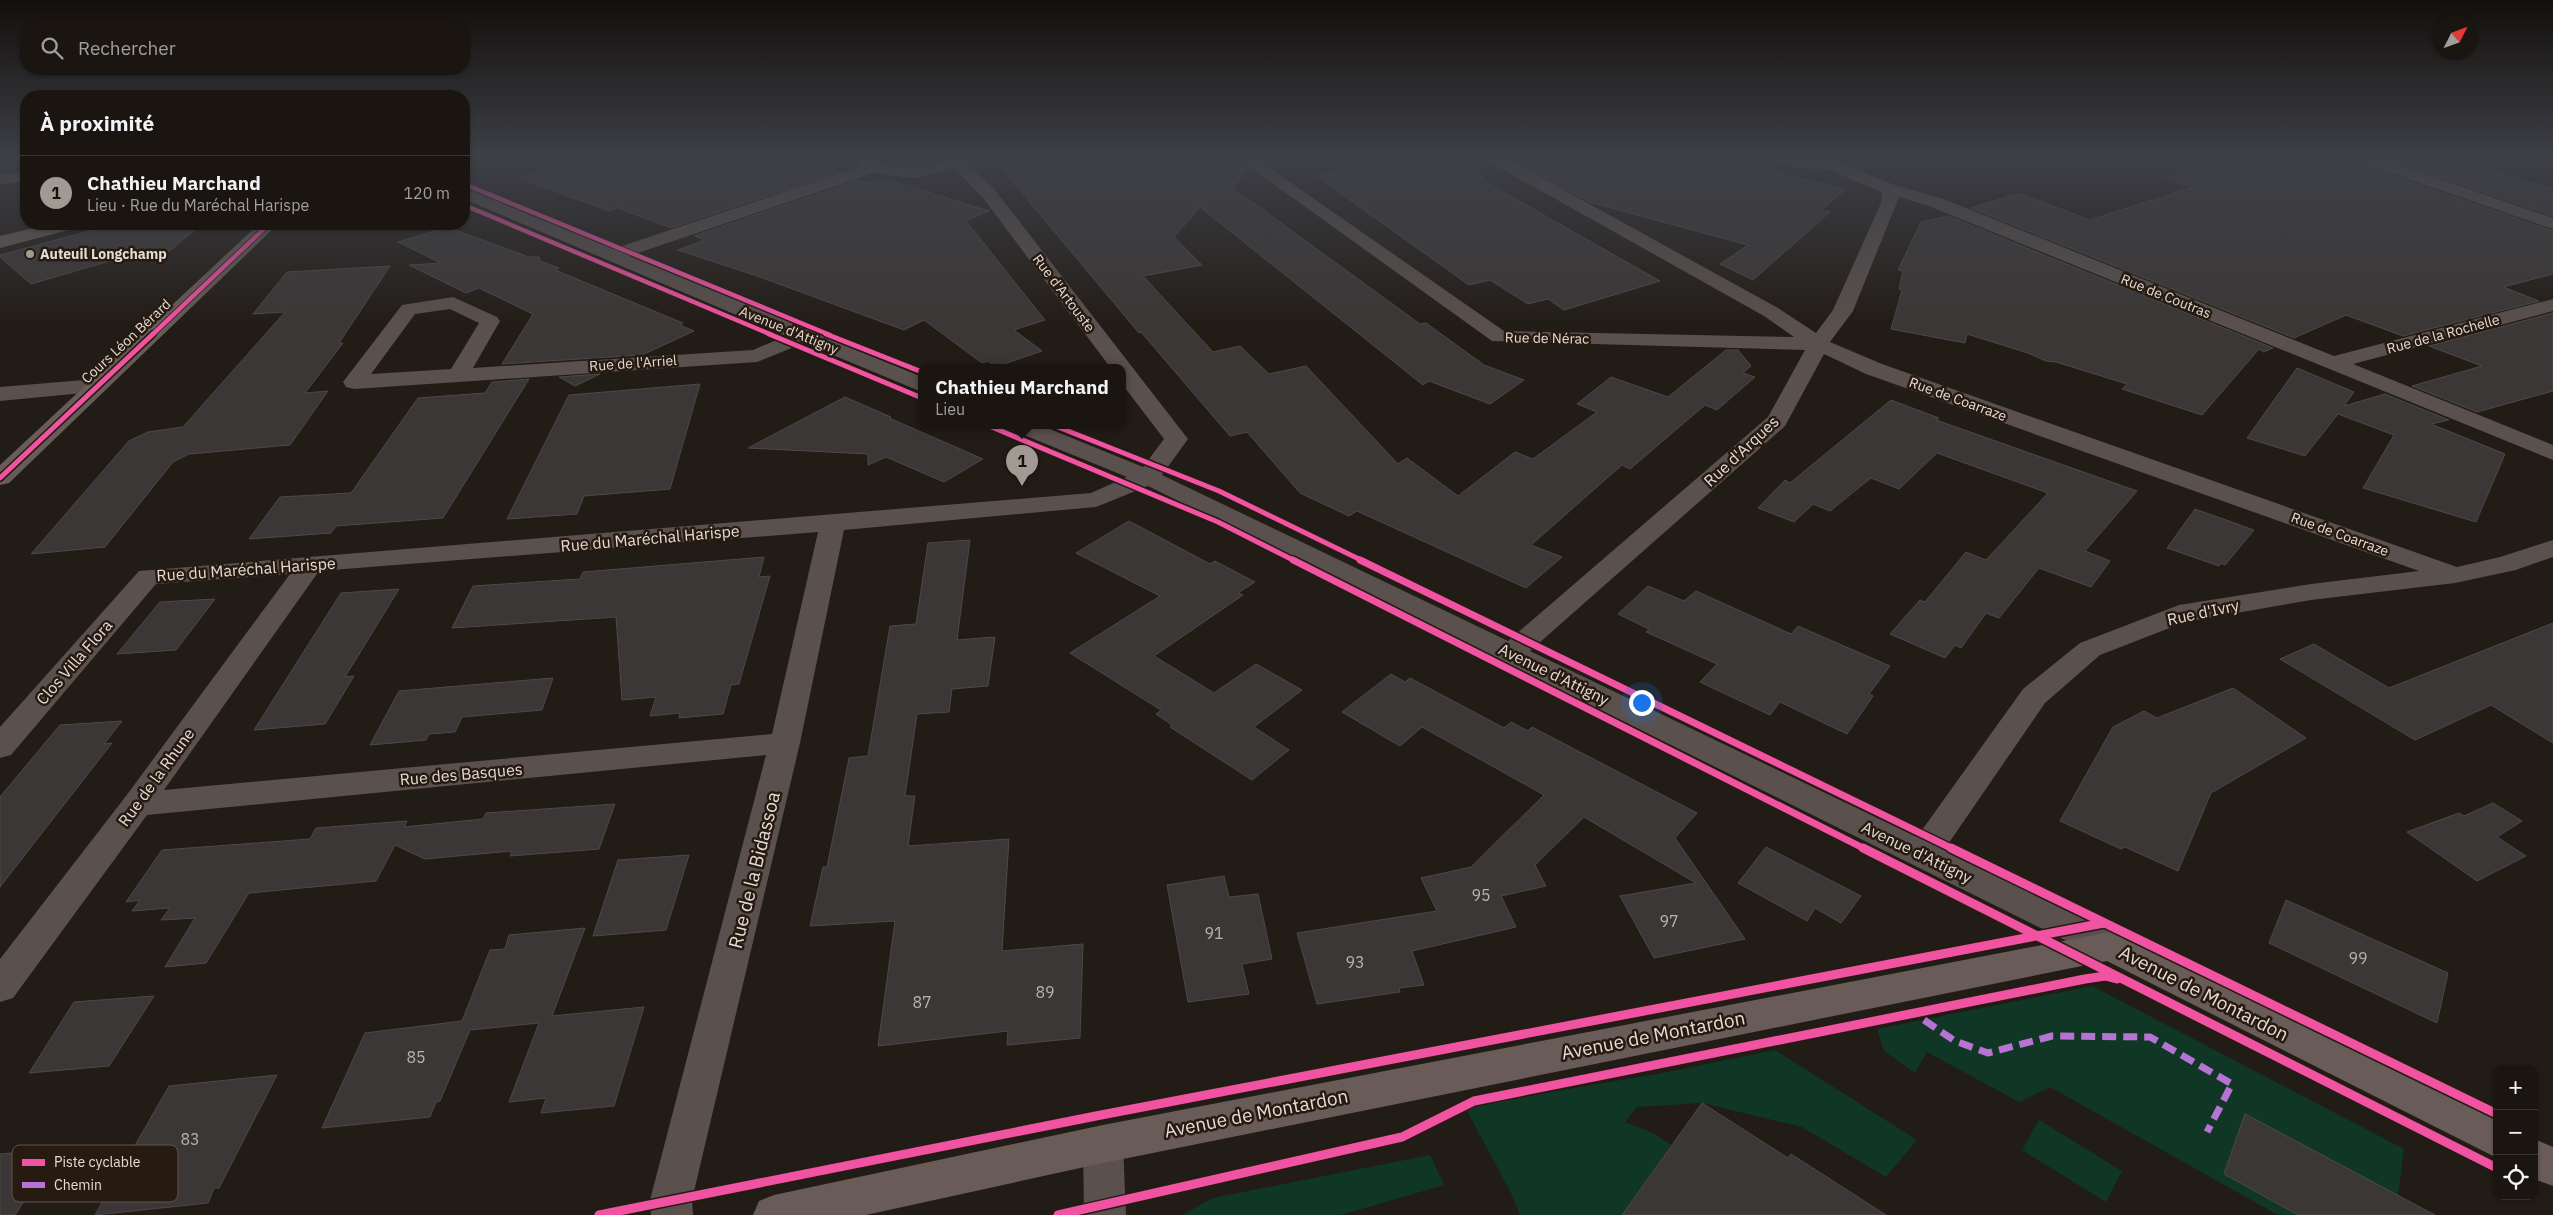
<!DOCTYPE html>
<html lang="fr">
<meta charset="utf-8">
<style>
body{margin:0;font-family:"IBM Plex Sans",sans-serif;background:#231e19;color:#f1f3f6}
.controls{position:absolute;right:15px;bottom:15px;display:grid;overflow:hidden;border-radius:10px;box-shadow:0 1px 4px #0004}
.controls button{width:45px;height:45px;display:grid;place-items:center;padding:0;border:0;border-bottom:1px solid #383430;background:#1a1510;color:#f1f3f6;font:25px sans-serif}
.compass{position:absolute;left:2433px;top:15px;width:45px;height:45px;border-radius:50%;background:#1a1510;box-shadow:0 1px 4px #0004;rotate:48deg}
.you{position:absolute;left:1641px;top:702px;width:18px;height:18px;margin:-12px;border:4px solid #fff;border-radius:50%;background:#1a73e8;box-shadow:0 0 0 8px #1a73e833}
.badge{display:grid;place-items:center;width:32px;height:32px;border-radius:50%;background:#a19992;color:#111;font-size:16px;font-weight:700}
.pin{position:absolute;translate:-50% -41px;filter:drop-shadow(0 1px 2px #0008)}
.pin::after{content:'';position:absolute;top:26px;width:18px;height:15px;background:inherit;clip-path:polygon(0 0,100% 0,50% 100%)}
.popup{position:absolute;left:918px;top:364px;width:208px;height:65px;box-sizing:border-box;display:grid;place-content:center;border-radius:10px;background:#1a1510;filter:drop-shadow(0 1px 4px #0005);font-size:16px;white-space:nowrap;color:#9f9f9f}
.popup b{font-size:19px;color:#f1f3f6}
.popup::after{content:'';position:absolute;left:50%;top:100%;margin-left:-10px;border:10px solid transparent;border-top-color:#1a1510}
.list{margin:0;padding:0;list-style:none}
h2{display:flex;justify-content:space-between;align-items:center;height:65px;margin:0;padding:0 20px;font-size:21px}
h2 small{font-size:16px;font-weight:400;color:#9f9f9f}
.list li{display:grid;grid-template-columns:32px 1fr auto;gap:15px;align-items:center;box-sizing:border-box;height:75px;padding:0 20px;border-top:1px solid #383430}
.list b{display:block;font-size:19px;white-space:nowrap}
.list p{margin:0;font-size:16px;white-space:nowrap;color:#9f9f9f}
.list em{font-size:16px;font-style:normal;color:#9f9f9f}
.icon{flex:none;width:28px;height:28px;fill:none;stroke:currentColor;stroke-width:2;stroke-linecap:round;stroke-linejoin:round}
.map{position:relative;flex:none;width:2553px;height:1215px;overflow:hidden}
.search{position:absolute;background:#1a1510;box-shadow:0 1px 4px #0004;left:20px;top:20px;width:450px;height:55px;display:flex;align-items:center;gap:12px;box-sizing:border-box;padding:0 18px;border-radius:20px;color:#9f9f9f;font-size:19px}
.panel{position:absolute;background:#1a1510;box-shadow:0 1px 4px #0004;left:20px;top:90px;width:450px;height:140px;border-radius:20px}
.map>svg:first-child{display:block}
.green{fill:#103726}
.building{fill:#3b3736;stroke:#4d4949}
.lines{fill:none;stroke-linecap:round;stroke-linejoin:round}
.lane{fill:#5a504d;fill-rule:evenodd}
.street{fill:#5a504d;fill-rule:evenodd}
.secondary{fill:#685b58;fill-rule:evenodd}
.quiet{stroke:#b673d3;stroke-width:7;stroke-dasharray:14 7;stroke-linecap:butt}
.cycleway-far3-casing{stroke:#271b11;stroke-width:6}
.cycleway-far2-casing{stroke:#271b11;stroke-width:8}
.cycleway-far1-casing{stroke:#271b11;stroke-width:10}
.cycleway-casing{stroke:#271b11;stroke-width:12}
.cycleway-far3{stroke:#f153a3;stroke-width:4.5}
.cycleway-far2{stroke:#f153a3;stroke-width:5}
.cycleway-far1{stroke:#f153a3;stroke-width:7}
.cycleway{stroke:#f153a3;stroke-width:9}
.poi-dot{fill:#a19992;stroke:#271b11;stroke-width:2}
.labels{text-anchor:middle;stroke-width:5;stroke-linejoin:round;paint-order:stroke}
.far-poi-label{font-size:14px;font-weight:bold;fill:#e5dcd5;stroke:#271b11;text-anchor:start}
.far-street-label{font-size:14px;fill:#e5dcd5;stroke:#271b11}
.street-label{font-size:16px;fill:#e5dcd5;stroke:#271b11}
.near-number-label{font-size:16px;fill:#bab3ad}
.near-street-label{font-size:19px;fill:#e5dcd5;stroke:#271b11}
.key{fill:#271b11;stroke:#60554c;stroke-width:1}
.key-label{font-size:14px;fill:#e5dcd5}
</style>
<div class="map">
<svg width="2553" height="1215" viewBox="0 0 2553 1215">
<rect width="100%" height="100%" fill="#221c16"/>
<!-- green -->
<g class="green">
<path d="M 2092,986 L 2404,1149 L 2398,1196 L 2245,1115 L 2224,1174 L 2298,1215 L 2278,1215 L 2050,1087 L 2019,1102 L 1927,1052 L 1915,1073 L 1884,1051 L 1877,1029 Z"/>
<path d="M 1775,1050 L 1917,1140 L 1886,1177 L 1802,1127 L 1702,1103 L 1637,1107 L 1625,1122 L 1653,1133 L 1671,1145 L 1622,1215 L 1520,1215 L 1511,1193 L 1465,1107 L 1668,1072 Z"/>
<path d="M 2039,1120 L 2122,1171 L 2106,1202 L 2022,1150 Z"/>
<path d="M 1430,1155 L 1444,1185 L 1341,1215 L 1183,1215 L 1213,1198 Z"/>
</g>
<!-- building -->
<g class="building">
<path d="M 581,157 L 803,157 L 839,172 L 671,228 L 618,208 L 609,211 L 519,178 Z"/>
<path d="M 992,157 L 1034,157 L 1042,165 L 1095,157 L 1234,157 L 1248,168 L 1233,188 L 1420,324 L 1426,323 L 1484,365 L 1524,380 L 1490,404 L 1429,381 L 1423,385 L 1200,207 L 1174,237 L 1202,265 L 1143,276 L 1213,352 L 1240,346 L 1269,374 L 1306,366 L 1398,464 L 1407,458 L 1458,496 L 1515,452 L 1533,459 L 1597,412 L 1577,404 L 1611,377 L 1668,397 L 1726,350 L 1738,350 L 1751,366 L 1743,373 L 1755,377 L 1717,410 L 1705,405 L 1630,469 L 1622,465 L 1531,545 L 1562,557 L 1526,588 L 1357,511 L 1349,516 L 1300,493 L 1247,432 L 1230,436 L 1141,332 L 1139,333 Z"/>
<path d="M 1409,157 L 1422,157 L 1427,159 L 1444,157 L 1453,162 L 1459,161 L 1484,176 L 1482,180 L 1660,281 L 1564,310 L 1548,299 L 1528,304 L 1490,280 L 1469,285 L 1316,176 Z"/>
<path d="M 1552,157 L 1727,157 L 1763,166 L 1759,168 L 1846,189 L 1821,210 L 1830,212 L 1753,280 L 1720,264 L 1748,245 L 1589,202 L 1529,169 Z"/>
<path d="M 2212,157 L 2349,157 L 2352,162 L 2553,231 L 2553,274 L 2503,287 L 2539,301 L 2403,336 L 2346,315 L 2294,338 L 1971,208 L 2019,193 L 2090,220 L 2193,187 L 2166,178 Z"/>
<path d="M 2379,157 L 2448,157 L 2553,189 L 2553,216 Z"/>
<path d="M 859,180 L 867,183 L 874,180 L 896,182 L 989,211 L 966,221 L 1045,320 L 1014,330 L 1042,351 L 995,367 L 988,361 L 982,363 L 924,320 L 904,330 L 760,277 L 678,250 L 705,240 L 694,236 Z"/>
<path d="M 1948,216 L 2273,348 L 2264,352 L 2259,349 L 2202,415 L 2122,389 L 2127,384 L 2056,362 L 2046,361 L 2028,353 L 1967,334 L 1965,343 L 1891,329 L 1902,290 L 1899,289 L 1903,271 L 1898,270 L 1921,222 Z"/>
<path d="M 116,224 L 202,224 L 162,257 L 136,261 L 120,258 L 31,284 L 0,257 L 0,255 Z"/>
<path d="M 447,227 L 529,257 L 539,257 L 540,261 L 559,268 L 555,270 L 683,323 L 680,325 L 694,331 L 642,355 L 502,364 L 533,314 L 479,288 L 466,293 L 409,265 L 441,263 L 398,242 Z"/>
<path d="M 390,266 L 339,343 L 343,343 L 305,393 L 328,391 L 290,445 L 189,454 L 173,462 L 105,547 L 31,554 L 129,441 L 148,432 L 183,427 L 285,312 L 253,314 L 287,272 Z"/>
<path d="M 2553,313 L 2553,391 L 2477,412 L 2412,386 L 2482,366 L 2429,346 Z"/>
<path d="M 2297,368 L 2354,392 L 2344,406 L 2385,394 L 2449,420 L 2431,424 L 2505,454 L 2476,522 L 2363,488 L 2394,435 L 2338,414 L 2305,456 L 2247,438 Z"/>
<path d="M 600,374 L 575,386 L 559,377 Z"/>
<path d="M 529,379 L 443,518 L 336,526 L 331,533 L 249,539 L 280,497 L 351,493 L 418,398 L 485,393 L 492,382 Z"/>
<path d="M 700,384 L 670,489 L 584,496 L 577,514 L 507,519 L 569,395 Z"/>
<path d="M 845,397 L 891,417 L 889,418 L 983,459 L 944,482 L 886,457 L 868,465 L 868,454 L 748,448 Z"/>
<path d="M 1891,400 L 1939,418 L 1936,420 L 2137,491 L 2085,551 L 2110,561 L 2091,587 L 2039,568 L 1999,618 L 1986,613 L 1961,648 L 1955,645 L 1945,658 L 1890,634 L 1920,600 L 1925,602 L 1966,552 L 1986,560 L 2048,493 L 1937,453 L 1899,489 L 1871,478 L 1830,511 L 1813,504 L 1794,522 L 1758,508 L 1785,480 L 1790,483 Z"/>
<path d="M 2195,509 L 2254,530 L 2225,565 L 2221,563 L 2219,566 L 2167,548 Z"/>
<path d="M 1129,521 L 1210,564 L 1215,561 L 1255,582 L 1238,593 L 1243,595 L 1154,656 L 1214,693 L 1256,664 L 1302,690 L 1254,727 L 1289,750 L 1252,780 L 1170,727 L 1172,725 L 1156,714 L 1161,710 L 1070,653 L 1160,596 L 1076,553 Z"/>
<path d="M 970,540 L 957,640 L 995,637 L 988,686 L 952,689 L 949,712 L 917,714 L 905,796 L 915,796 L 908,846 L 1009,839 L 1002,951 L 1083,944 L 1080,1038 L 1007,1045 L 1008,1031 L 878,1046 L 895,921 L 810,926 L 823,867 L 827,867 L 849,758 L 868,756 L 890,626 L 916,624 L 928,543 Z"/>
<path d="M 764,557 L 759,577 L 770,576 L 739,684 L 731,685 L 723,714 L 679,718 L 680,713 L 650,716 L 656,697 L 622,700 L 616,617 L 452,628 L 473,586 L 580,579 L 583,572 Z"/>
<path d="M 1648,586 L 1684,601 L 1696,591 L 1791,634 L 1798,626 L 1890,666 L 1869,694 L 1873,696 L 1847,734 L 1780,702 L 1770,715 L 1700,682 L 1717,664 L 1646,632 L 1649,629 L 1618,614 Z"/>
<path d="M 399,589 L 345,677 L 354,676 L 325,724 L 254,730 L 341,593 Z"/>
<path d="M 215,599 L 176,650 L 117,654 L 160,602 Z"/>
<path d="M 2553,623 L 2553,743 L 2491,705 L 2415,740 L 2280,659 L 2314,644 L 2389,688 Z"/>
<path d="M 1391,674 L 1405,682 L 1410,678 L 1504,728 L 1511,722 L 1528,731 L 1532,727 L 1697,813 L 1675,838 L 1745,939 L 1654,958 L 1620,896 L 1696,883 L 1584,817 L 1535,865 L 1546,886 L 1501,896 L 1516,927 L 1412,951 L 1424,985 L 1399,988 L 1400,992 L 1317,1004 L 1297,933 L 1437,911 L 1421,878 L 1471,867 L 1544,795 L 1422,727 L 1400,746 L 1342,712 Z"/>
<path d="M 553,678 L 542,710 L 462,717 L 455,732 L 429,734 L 426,740 L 370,745 L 399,691 Z"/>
<path d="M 2233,688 L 2306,738 L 2211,793 L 2178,871 L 2125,847 L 2121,849 L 2060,821 L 2113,727 L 2144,711 L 2157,718 Z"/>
<path d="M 122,721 L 104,744 L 112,743 L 0,887 L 0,797 L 60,725 Z"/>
<path d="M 2493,803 L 2522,821 L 2497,837 L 2526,856 L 2477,881 L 2407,832 L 2459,813 L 2464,816 Z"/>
<path d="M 615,804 L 599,849 L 510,856 L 512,851 L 425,859 L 395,845 L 376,881 L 249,893 L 206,963 L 165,967 L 195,918 L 161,920 L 170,908 L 132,911 L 140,900 L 126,902 L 162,850 L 310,839 L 316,828 L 407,821 L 404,827 L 483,819 L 486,813 Z"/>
<path d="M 1766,847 L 1861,896 L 1841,923 L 1815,908 L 1807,921 L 1738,883 Z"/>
<path d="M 689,855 L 666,930 L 593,936 L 618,860 Z"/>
<path d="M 1224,876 L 1229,897 L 1258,894 L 1272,959 L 1242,964 L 1249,994 L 1188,1002 L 1167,885 Z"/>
<path d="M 2286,900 L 2448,973 L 2437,1023 L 2269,943 Z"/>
<path d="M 585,928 L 552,1016 L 644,1007 L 614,1106 L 541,1113 L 546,1098 L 509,1102 L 539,1023 L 470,1030 L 440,1101 L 436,1102 L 430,1117 L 322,1128 L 365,1033 L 462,1021 L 490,950 L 505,949 L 509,935 Z"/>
<path d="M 154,996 L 109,1066 L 29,1073 L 74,1002 Z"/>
<path d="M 277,1075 L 219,1188 L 214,1188 L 208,1203 L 95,1215 L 169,1086 Z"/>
<path d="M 1702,1103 L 1788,1158 L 1791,1154 L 1886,1215 L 1622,1215 Z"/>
<path d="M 2245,1114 L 2435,1215 L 2298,1215 L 2224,1174 Z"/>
<path d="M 57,1149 L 15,1215 L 0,1215 L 0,1154 Z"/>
</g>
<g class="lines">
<!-- lane -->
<path class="lane" d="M 464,157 L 473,157 L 464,162 Z"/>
<!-- street -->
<g class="street">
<path d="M 854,157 L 870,157 L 871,160 C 890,169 914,171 934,165 C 949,160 950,157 968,157 L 965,161 L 995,190 L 1188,439 L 1162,475 L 1508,641 L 1768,417 L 1805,350 L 1492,341 L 1236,157 L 1254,157 L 1504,331 L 1794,337 L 1764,316 L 1486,160 L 1484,157 L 1504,157 L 1778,308 L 1816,333 L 1833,310 L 1881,203 L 1882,192 L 1829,170 L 1802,168 L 1769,160 L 1767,157 L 1832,160 L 1897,186 L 1941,198 L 2334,356 L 2553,299 L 2553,311 L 2353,364 L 2553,445 L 2553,460 L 1929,206 L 1899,197 L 1853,311 L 1830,342 L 1882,364 L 2457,567 L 2500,557 L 2553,540 L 2553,557 L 2516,570 L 2455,583 L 2311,600 L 2185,622 L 2100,655 L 2045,703 L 1944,850 L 2123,936 L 2128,946 L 2123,956 L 2110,960 L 2097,956 L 1148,486 L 1096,507 L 844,530 L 800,743 L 692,1200 L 693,1215 L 651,1215 L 650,1200 L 766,755 L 147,815 L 13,998 L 0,1002 L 0,959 L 126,796 L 290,574 L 156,584 L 11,755 L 0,758 L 0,727 L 139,571 L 1091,493 L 1127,477 L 1012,430 L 1009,425 L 1040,425 L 1143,467 L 1164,439 L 1122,384 L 1122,367 L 1110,367 L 983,198 L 954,168 L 914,178 L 874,173 L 629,256 L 922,377 L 922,392 L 804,343 L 757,362 L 354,389 L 346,387 L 343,382 L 402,305 L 453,297 L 497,317 L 500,321 L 473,368 L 753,350 L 786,336 L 464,199 L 464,188 L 613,249 L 859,167 ZM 450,309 L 479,323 L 451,369 L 371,374 L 415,314 ZM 1824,354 L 1866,374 L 2419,571 L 2311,584 L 2179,605 L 2080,643 L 2023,689 L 1917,837 L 1530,651 L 1785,426 ZM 818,532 L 772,734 L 164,790 L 319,571 Z"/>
<path d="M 2351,157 L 2374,157 L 2553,218 L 2553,229 L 2353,160 Z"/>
<path d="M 26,172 L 26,182 L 0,184 L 0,174 Z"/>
<path d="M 96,379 L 104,381 L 107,386 L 104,391 L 0,401 L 0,387 Z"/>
<path d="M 1103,1125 L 1117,1131 L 1123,1144 L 1126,1215 L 1084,1215 L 1083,1144 L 1089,1131 Z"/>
</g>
<!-- secondary -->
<g class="secondary">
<path d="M 50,224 L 79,224 L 76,228 L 0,248 L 0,236 Z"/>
<path d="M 259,224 L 278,224 L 9,483 L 0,485 L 0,465 Z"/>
<path d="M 2110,932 L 2497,1119 L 2497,1158 L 2107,961 L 1103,1163 L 866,1215 L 753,1215 L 759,1201 L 774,1195 L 1103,1125 Z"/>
<path d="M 2534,1139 L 2553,1147 L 2553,1186 L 2534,1179 Z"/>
</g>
<!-- quiet -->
<path class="quiet" d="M 1924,1020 L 1955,1041 L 1988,1053 L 2052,1036 L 2150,1037 L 2232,1084 L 2207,1132"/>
<defs>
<g id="cycleway-far3">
<path d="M 464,184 L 830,335"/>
<path d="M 464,205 L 772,335"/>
<path d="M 152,335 L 269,224"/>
</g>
<g id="cycleway-far2">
<path d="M 769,334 L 922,398"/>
<path d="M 826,334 L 922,372"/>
<path d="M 987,425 L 1218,522 L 1295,561"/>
<path d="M 1053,425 L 1219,491 L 1363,561"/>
<path d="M 0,478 L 153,334"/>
</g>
<g id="cycleway-far1">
<path d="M 1293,560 L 1865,849"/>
<path d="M 1360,560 L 1953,849"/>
</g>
<g id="cycleway">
<path d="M 1863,848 L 2497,1168"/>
<path d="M 1951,848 L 2497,1114"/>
<path d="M 599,1215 L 1101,1115 L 2104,923"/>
<path d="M 1058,1215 L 1402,1137 L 1474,1101 L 2085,979 L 2105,976 L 2117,979"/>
</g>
</defs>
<!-- cycleway-far3 casing -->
<use href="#cycleway-far3" class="cycleway-far3-casing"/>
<!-- cycleway-far2 casing -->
<use href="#cycleway-far2" class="cycleway-far2-casing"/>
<!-- cycleway-far1 casing -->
<use href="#cycleway-far1" class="cycleway-far1-casing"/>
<!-- cycleway casing -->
<use href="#cycleway" class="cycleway-casing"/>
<!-- cycleway-far3 -->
<use href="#cycleway-far3" class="cycleway-far3"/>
<!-- cycleway-far2 -->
<use href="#cycleway-far2" class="cycleway-far2"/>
<!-- cycleway-far1 -->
<use href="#cycleway-far1" class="cycleway-far1"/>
<!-- cycleway -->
<use href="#cycleway" class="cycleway"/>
</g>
<!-- sky -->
<linearGradient id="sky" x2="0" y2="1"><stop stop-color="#130f0c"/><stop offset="0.48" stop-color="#3e4047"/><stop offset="1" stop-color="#3e4047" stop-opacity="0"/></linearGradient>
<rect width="2553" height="327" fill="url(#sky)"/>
<!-- markers -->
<circle class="poi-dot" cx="30" cy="254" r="5"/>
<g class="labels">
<!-- far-poi labels -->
<g class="far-poi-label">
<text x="40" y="259">Auteuil Longchamp</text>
</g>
<!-- far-street labels -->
<g class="far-street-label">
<text transform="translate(1064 293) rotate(53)" y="5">Rue d'Artouste</text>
<text transform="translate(2166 296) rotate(22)" y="5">Rue de Coutras</text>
<text transform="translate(789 330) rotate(22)" y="5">Avenue d'Attigny</text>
<text transform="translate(2443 334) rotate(-15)" y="5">Rue de la Rochelle</text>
<text transform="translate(1547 338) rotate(1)" y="5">Rue de Nérac</text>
<text transform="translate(126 341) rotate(-43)" y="5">Cours Léon Bérard</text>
<text transform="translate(633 363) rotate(-4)" y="5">Rue de l'Arriel</text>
<text transform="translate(1958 399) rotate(20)" y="5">Rue de Coarraze</text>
<text transform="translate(2340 534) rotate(20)" y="5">Rue de Coarraze</text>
</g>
<!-- street labels -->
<g class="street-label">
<text transform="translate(1741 451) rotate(-43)" y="6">Rue d'Arques</text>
<text transform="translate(650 538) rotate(-5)" y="6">Rue du Maréchal Harispe</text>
<text transform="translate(246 569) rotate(-4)" y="6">Rue du Maréchal Harispe</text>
<text transform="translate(2203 612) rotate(-12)" y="6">Rue d'Ivry</text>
<text transform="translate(74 662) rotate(-49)" y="6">Clos Villa Flora</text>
<text transform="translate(1554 674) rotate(26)" y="6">Avenue d'Attigny</text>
<text transform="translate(461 774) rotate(-5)" y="6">Rue des Basques</text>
<text transform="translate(156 777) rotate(-54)" y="6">Rue de la Rhune</text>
<text transform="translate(1917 852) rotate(26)" y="6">Avenue d'Attigny</text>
</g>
<!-- near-number labels -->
<g class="near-number-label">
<text x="1481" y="901">95</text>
<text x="1669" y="927">97</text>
<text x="1214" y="939">91</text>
<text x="2358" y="964">99</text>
<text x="1355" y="968">93</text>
<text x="1045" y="998">89</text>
<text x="922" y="1008">87</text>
<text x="416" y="1063">85</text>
<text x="190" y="1145">83</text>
</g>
<!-- near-street labels -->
<g class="near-street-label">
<text transform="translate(754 870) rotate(-76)" y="7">Rue de la Bidassoa</text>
<text transform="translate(2204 993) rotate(27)" y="7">Avenue de Montardon</text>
<text transform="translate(1653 1035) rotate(-11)" y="7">Avenue de Montardon</text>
<text transform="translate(1256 1113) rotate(-11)" y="7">Avenue de Montardon</text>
</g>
</g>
<!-- legend -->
<rect x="12" y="1145" width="166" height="57" rx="8" class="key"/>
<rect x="22" y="1159" width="23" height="7" fill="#f153a3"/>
<rect x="22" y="1182" width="23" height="6" fill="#b673d3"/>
<g class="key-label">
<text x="54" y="1167">Piste cyclable</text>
<text x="54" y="1190">Chemin</text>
</g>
</svg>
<div class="controls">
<button>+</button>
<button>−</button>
<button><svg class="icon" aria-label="locate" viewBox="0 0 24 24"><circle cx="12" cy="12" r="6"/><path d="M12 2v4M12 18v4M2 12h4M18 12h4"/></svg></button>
</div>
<svg class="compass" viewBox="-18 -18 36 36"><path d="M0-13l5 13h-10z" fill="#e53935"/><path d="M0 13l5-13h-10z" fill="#9f9f9f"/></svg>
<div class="you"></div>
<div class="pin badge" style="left:1022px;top:486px">1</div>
<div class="popup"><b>Chathieu Marchand</b>Lieu</div>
<div class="search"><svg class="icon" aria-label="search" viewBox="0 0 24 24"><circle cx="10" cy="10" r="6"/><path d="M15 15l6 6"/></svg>Rechercher</div>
<section class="panel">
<h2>À proximité<small></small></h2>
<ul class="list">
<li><span class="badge">1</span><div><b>Chathieu Marchand</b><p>Lieu · Rue du Maréchal Harispe</p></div><em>120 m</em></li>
</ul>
</section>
</div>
